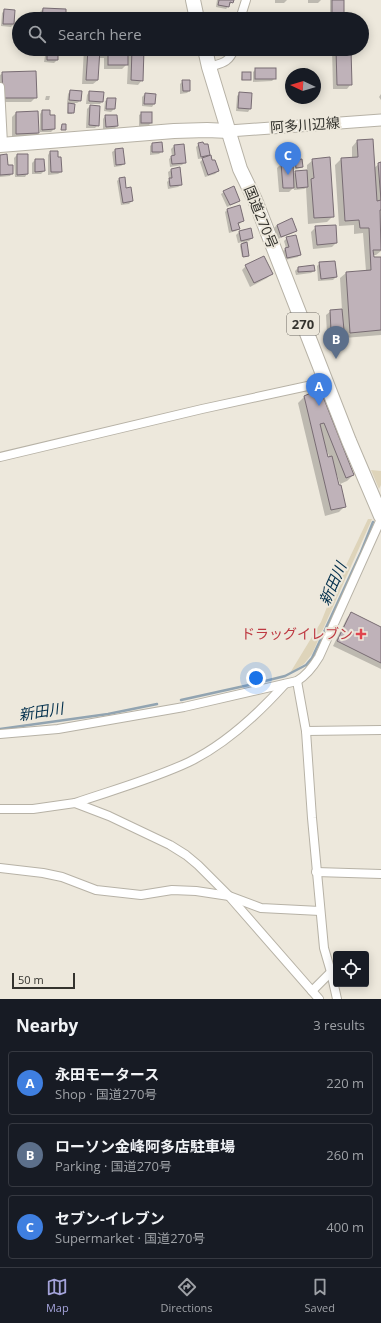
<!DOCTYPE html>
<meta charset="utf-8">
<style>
body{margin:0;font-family:"Open Sans","Noto Sans JP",sans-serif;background:#20242c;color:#f1f3f6}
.controls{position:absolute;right:12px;bottom:12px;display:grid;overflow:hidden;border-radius:4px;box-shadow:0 2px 10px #0003}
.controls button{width:36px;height:36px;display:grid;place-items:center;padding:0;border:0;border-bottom:1px solid #363941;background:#171b24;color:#f1f3f6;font:20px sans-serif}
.compass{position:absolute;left:285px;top:68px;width:36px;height:36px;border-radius:50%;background:#171b24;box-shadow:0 2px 10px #0003;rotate:274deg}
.scale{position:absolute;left:12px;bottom:10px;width:63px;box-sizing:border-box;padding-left:4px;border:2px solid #34332e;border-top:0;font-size:11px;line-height:14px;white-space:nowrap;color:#34332e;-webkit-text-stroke:3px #ede8dc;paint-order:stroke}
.you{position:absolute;left:256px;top:678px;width:14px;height:14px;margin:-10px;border:3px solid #fff;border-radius:50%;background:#1a73e8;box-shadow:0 0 0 6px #1a73e833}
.badge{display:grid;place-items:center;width:26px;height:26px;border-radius:50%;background:#a4a3da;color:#fff;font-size:13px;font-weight:700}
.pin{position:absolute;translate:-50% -33px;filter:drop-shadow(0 1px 2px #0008)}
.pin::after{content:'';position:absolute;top:21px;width:14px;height:12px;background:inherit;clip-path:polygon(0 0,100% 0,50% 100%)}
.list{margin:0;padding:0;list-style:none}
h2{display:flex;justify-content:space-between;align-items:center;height:52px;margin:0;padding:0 16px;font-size:17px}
h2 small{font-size:13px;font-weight:400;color:#9ea1a6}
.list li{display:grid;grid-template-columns:26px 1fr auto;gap:12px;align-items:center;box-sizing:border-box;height:64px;margin:0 8px 8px;padding:0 8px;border:1px solid #363941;border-radius:4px}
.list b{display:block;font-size:15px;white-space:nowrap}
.list p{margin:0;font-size:13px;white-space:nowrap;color:#9ea1a6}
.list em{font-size:13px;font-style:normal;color:#9ea1a6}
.icon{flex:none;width:22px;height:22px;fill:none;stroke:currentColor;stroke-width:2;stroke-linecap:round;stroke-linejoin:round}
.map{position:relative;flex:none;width:381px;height:999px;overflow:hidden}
.search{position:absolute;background:#171b24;box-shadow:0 2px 10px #0003;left:12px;right:12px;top:12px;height:44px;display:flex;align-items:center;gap:10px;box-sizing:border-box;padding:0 14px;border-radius:22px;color:#9ea1a6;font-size:15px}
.sheet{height:268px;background:#171b24}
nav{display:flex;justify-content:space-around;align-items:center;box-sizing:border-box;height:56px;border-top:1px solid #363941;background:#171b24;font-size:11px;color:#9ea1a6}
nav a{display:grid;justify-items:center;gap:2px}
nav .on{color:#a4a3da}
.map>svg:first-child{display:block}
.green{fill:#ded4ba}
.shadow{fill:#0003;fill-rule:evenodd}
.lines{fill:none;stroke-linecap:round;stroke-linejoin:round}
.stream{stroke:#92a4b1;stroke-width:2.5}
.building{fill:#bfb2b9;stroke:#786c73}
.street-casing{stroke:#b7b2a6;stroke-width:10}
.secondary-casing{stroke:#b7b2a6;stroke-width:13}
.highway-casing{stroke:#b7b2a6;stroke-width:16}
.street{stroke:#fff;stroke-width:8}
.secondary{stroke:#fff;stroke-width:11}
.highway{stroke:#fff;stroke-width:14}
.health-dot{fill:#e0444e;stroke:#ede8dc;stroke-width:1.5}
.labels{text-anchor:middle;stroke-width:4;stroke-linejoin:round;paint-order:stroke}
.shield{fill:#ede8dc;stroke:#6c6962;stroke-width:1}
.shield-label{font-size:13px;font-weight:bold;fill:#34332e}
.street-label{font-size:14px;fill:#34332e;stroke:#ede8dc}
.health-label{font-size:14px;fill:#be3a42;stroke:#ede8dc;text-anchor:end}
.water-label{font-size:15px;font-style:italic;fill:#002e4b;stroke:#ede8dc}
</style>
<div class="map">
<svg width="381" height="999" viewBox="0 0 381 999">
<rect width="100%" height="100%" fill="#ede8dc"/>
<!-- green -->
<g class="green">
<path d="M 371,470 L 381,471 L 381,485 L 379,489 Z"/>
<path d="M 368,519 L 372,519 L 312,654 L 304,664 L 290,673 L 321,622 L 331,597 Z"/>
</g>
<!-- shadow -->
<g class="shadow">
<path d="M 217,0 L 233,0 L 232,2 L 226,9 L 216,7 Z"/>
<path d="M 275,0 L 287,0 L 284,3 L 275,3 Z"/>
<path d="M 308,0 L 321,0 L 318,3 L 308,3 Z"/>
<rect x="330" y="0" width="13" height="19"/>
<path d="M 43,9 L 65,19 L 38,19 L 39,13 Z"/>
<path d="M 5,10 L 14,24 L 11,27 L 1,26 L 2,13 Z"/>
<path d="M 89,14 L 100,19 L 85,19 Z"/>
<path d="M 37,49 L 62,49 L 60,52 L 57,52 L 57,60 L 54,63 L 44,62 L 45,56 L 49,51 L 37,51 Z"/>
<path d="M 84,49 L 143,49 L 142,80 L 138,85 L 127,84 L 128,63 L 122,69 L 104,69 L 104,58 L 98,58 L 98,80 L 93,84 L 82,84 Z"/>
<path d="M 332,49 L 350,49 L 351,84 L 347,89 L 333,89 Z"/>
<path d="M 256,69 L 275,78 L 272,81 L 253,82 L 253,72 Z"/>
<path d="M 3,73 L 36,97 L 31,102 L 0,102 L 0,75 Z"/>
<path d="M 242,73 L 250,79 L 241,80 Z"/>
<path d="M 183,81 L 189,91 L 187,93 L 180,94 L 180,84 Z"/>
<path d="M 70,91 L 80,101 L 77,103 L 74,103 L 72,114 L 67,114 L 68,105 L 70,103 L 67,103 L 68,94 Z"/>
<path d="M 89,92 L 102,102 L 100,104 L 86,104 L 87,95 Z"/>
<path d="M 240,93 L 250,109 L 248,112 L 236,111 L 237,96 Z"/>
<path d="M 145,94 L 154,104 L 152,107 L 142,106 L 142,97 Z"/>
<path d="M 381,94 L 381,100 L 379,97 Z"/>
<path d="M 46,96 L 50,96 L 49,100 L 45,100 Z"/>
<path d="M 108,99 L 114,109 L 111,112 L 104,111 L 105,101 Z"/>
<path d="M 90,106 L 98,125 L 95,128 L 86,128 L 87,109 Z"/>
<path d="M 42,111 L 49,116 L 54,129 L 51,132 L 40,132 L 40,114 Z"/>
<path d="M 37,112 L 38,133 L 34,137 L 12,138 L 12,117 L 16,113 Z"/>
<path d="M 142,113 L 151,113 L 151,123 L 148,126 L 139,126 L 139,115 Z"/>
<path d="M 105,116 L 117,126 L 114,129 L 103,129 L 103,119 Z"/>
<path d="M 357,141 L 374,168 L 379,164 L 381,163 L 381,251 L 376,255 L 373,255 L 373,258 L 381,258 L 381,335 L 344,338 L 343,329 L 338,334 L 327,334 L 326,315 L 331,311 L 342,310 L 340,278 L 346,273 L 366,271 L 363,233 L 354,234 L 354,225 L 339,226 L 335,165 L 341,159 L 352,158 L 352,147 Z"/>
<path d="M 152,144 L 162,151 L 159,154 L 150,155 L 150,146 Z"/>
<path d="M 199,144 L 208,155 L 205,158 L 218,171 L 215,174 L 205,177 L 200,162 L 204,158 L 198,159 L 196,147 Z"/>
<path d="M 183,145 L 185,162 L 182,165 L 170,167 L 169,159 L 172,156 L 171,149 L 174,146 Z"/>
<path d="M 115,150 L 124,164 L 121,166 L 114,167 L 112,152 Z"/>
<path d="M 50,152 L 61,172 L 58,174 L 48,175 L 48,155 Z"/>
<path d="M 17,155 L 27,174 L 25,177 L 15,177 L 14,158 Z"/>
<path d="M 0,156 L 12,173 L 10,176 L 0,177 Z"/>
<path d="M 35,160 L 44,171 L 41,174 L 32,174 L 32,163 Z"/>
<path d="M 313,160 L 333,216 L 327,222 L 308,224 L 306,188 L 304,189 L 294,190 L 294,187 L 289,192 L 279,192 L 277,168 L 281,164 L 293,175 L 296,171 L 307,171 L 307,165 Z"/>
<path d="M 295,161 L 302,167 L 301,168 L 295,169 L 294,162 Z"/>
<path d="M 171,170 L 181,185 L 178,187 L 168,189 L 167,182 L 169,180 L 168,172 Z"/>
<path d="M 120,178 L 132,201 L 129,204 L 121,205 L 117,181 Z"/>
<path d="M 224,192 L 239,201 L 236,203 L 227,207 L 221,194 Z"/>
<path d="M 227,210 L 243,221 L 238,225 L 238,229 L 236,231 L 229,233 L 225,212 Z"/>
<path d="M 292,220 L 296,231 L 293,233 L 278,239 L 274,228 L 277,225 Z"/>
<path d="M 316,227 L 336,243 L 332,247 L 313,249 L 311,232 Z"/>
<path d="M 239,232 L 252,238 L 249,241 L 245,242 L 248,255 L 247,256 L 242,257 L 240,246 L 243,242 L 238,243 L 236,235 Z"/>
<path d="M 287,238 L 300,254 L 298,257 L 285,260 L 282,252 L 286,248 L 284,241 Z"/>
<path d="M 320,263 L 336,277 L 333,280 L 318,281 L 317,266 Z"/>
<path d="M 246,266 L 271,274 L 267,278 L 250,287 L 242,270 Z"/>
<path d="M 313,266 L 314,271 L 311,273 L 296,275 L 295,271 L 298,268 Z"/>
<path d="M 320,391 L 353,475 L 347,481 L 340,484 L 337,475 L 335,475 L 345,506 L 339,512 L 325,516 L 298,403 L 304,397 ZM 325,449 L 326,449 L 330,458 L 327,458 Z"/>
<path d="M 351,614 L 381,628 L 381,669 L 333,646 L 347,618 Z"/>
</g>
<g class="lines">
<!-- stream -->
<g class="stream">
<path d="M 181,700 L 249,685 L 285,676 L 306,665 L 312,658 L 361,552 L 373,522"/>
<path d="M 0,729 L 108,714 L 157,704"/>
</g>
</g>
<!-- building -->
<g class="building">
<path d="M 219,0 L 234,0 L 233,3 L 230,2 L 229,7 L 218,5 Z"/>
<rect x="332" y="0" width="12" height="19"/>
<path d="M 43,8 L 66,9 L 66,19 L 42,19 Z"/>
<path d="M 4,9 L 15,10 L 14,24 L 3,24 Z"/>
<path d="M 89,13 L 101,14 L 101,19 L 89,19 Z"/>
<path d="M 216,14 L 217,19 L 210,19 L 209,16 Z"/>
<path d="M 88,49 L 100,49 L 98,80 L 86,80 Z"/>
<path d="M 100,49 L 132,49 L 132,55 L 100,53 Z"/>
<path d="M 132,49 L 144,49 L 143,81 L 131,80 Z"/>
<path d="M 336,49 L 351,49 L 352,85 L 337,85 Z"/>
<path d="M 47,52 L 58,53 L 58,60 L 47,60 Z"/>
<rect x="108" y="54" width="20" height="11"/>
<rect x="255" y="68" width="21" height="11"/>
<path d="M 36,71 L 37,98 L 3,98 L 2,72 Z"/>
<rect x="242" y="72" width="9" height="8"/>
<path d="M 182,80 L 190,80 L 190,91 L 183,91 Z"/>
<path d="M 70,90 L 82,91 L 81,101 L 69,100 Z"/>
<path d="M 89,91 L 104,92 L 103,102 L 89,101 Z"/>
<path d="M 239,92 L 252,93 L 251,109 L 238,108 Z"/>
<path d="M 145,93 L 156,94 L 155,104 L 144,104 Z"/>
<path d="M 107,98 L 116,98 L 115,109 L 106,109 Z"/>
<path d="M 68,103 L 75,104 L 74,113 L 68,113 Z"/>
<path d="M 90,105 L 100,106 L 99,126 L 89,125 Z"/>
<path d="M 42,110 L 50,110 L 50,115 L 55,115 L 55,129 L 42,130 Z"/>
<path d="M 38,111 L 39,133 L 16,134 L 16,112 Z"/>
<rect x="141" y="112" width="11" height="11"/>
<path d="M 105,115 L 117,115 L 118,126 L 106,127 Z"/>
<path d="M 62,124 L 66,124 L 66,130 L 61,130 Z"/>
<path d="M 373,139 L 377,201 L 381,200 L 378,163 L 381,162 L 381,210 L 380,210 L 381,250 L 373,250 L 374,257 L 381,257 L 381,330 L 350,333 L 346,272 L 371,270 L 369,228 L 360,228 L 359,220 L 345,221 L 341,158 L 358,157 L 357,140 Z"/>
<path d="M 162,142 L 163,152 L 152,152 L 152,143 Z"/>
<path d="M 203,142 L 204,144 L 208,144 L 210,155 L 201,157 L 198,143 Z"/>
<path d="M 184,144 L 186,163 L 172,164 L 171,156 L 175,155 L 174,145 Z"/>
<path d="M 123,148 L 125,164 L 116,165 L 115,149 Z"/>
<path d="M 50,151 L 58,151 L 58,157 L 61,157 L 62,172 L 51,172 Z"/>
<path d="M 7,154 L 8,165 L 13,165 L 13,174 L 0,175 L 0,155 Z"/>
<path d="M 17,154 L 28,154 L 28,174 L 17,175 Z"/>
<path d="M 211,155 L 212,160 L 215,160 L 219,171 L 208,175 L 202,158 Z"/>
<path d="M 330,157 L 334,217 L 314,218 L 311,179 L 314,178 L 312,159 Z"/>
<path d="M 35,159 L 44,159 L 45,171 L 35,172 Z"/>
<path d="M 302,159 L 303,167 L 296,168 L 295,160 Z"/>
<path d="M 293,162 L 294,188 L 283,188 L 281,163 Z"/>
<path d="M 180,167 L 182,185 L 170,186 L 169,178 L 172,178 L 171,169 Z"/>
<path d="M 307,170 L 308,187 L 297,188 L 295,171 Z"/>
<path d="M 125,177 L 126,188 L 131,187 L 133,201 L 123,203 L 119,178 Z"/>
<path d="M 234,186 L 240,201 L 230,205 L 223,191 Z"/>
<path d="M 240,205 L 244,221 L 238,223 L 240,229 L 232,231 L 227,209 Z"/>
<path d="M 292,218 L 297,231 L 281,237 L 277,225 Z"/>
<path d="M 336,225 L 337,243 L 317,245 L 315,226 Z"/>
<path d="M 251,228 L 253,238 L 241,241 L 239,231 Z"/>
<path d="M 296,235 L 301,255 L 287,258 L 285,248 L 289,247 L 286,237 Z"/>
<path d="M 247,242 L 249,256 L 243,257 L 241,244 Z"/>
<path d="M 264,256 L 273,274 L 254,283 L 245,265 Z"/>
<path d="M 335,261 L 337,277 L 321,279 L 319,262 Z"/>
<path d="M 314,265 L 315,271 L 298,272 L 298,267 Z"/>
<path d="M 342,309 L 344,330 L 331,331 L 330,310 Z"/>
<path d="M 320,389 L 354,475 L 346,478 L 324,423 L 320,424 L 328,457 L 332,456 L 339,485 L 341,485 L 346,507 L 331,510 L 304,396 Z"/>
<path d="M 351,612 L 381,627 L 381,663 L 337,641 Z"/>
</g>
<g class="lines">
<defs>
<g id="street">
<path d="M 240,19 L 246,0"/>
<path d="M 209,67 C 222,63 229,63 234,49"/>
<path d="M 0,87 L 3,144"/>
<path d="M 0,457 L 202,409 L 326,382"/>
<path d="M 297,681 L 306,731 L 312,818 L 324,948 L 331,972 L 337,999"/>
<path d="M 306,731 L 381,730"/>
<path d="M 0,734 L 58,729 L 184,707 L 297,681 C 307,675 313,667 319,657 L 381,519"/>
<path d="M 75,803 C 113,790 153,779 189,762 C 226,744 258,714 285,684"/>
<path d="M 0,809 L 33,809 L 75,803 L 109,816 L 170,845 L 186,855 L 198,865 L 229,896 L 319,999"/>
<path d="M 0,868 L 43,873 L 62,877 L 96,890 L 141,895 L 172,890 L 196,891 L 229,896 L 261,908 L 320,911"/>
<path d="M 316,872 L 381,874"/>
<path d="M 312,991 L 331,972"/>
</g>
<path id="secondary" d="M 229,131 L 381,120"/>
<g id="highway">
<path d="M 193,0 L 197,19"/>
<path d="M 205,49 L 209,67 L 240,169 L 255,200 L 349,441 L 381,516"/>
<path d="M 0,145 L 174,131 L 207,130 L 229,131"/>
</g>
</defs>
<!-- street casing -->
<use href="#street" class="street-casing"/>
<!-- secondary casing -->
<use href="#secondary" class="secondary-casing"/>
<!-- highway casing -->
<use href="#highway" class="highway-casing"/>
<!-- street -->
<use href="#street" class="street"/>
<!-- secondary -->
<use href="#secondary" class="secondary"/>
<!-- highway -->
<use href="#highway" class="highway"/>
</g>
<!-- markers -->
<path class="health-dot" d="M359 628h4v4h4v4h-4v4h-4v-4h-4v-4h4z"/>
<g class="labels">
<!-- shield labels -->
<rect class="shield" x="287" y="313" width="32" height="22" rx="3"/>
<g class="shield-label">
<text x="303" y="329">270</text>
</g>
<!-- street labels -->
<g class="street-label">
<text transform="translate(305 125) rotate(-4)" y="5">阿多川辺線</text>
<text transform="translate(261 217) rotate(68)" y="5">国道270号</text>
</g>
<!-- health labels -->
<g class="health-label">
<text x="353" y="639">ドラッグイレブン</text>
</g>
<!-- water labels -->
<g class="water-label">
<text transform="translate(333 584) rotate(-66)" y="5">新田川</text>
<text transform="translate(41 712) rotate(-9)" y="5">新田川</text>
</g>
</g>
</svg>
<div class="controls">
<button><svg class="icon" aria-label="locate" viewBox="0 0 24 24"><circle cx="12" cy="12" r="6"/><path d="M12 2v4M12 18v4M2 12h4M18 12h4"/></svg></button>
</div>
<svg class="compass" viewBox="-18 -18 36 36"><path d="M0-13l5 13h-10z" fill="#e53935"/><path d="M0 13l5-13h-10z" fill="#9ea1a6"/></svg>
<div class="scale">50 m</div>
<div class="you"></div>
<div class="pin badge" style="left:319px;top:406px;background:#3f7fe0">A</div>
<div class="pin badge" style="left:336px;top:359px;background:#5c6f8a">B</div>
<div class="pin badge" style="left:288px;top:175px;background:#3f7fe0">C</div>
<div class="search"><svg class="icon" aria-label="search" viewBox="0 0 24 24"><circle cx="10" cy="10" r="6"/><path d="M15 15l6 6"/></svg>Search here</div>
</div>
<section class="sheet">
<h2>Nearby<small>3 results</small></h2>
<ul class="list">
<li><span class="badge" style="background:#3f7fe0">A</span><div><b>永田モータース</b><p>Shop · 国道270号</p></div><em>220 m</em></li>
<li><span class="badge" style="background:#5c6f8a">B</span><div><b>ローソン金峰阿多店駐車場</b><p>Parking · 国道270号</p></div><em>260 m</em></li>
<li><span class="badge" style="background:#3f7fe0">C</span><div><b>セブン-イレブン</b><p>Supermarket · 国道270号</p></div><em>400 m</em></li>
</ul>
</section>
<nav>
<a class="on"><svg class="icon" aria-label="map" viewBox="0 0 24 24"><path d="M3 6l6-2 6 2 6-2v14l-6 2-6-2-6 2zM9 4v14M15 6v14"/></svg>Map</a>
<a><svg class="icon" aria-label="directions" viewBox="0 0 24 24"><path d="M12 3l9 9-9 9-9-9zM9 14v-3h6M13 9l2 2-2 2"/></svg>Directions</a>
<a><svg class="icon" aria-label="saved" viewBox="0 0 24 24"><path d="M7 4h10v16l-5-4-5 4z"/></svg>Saved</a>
</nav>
